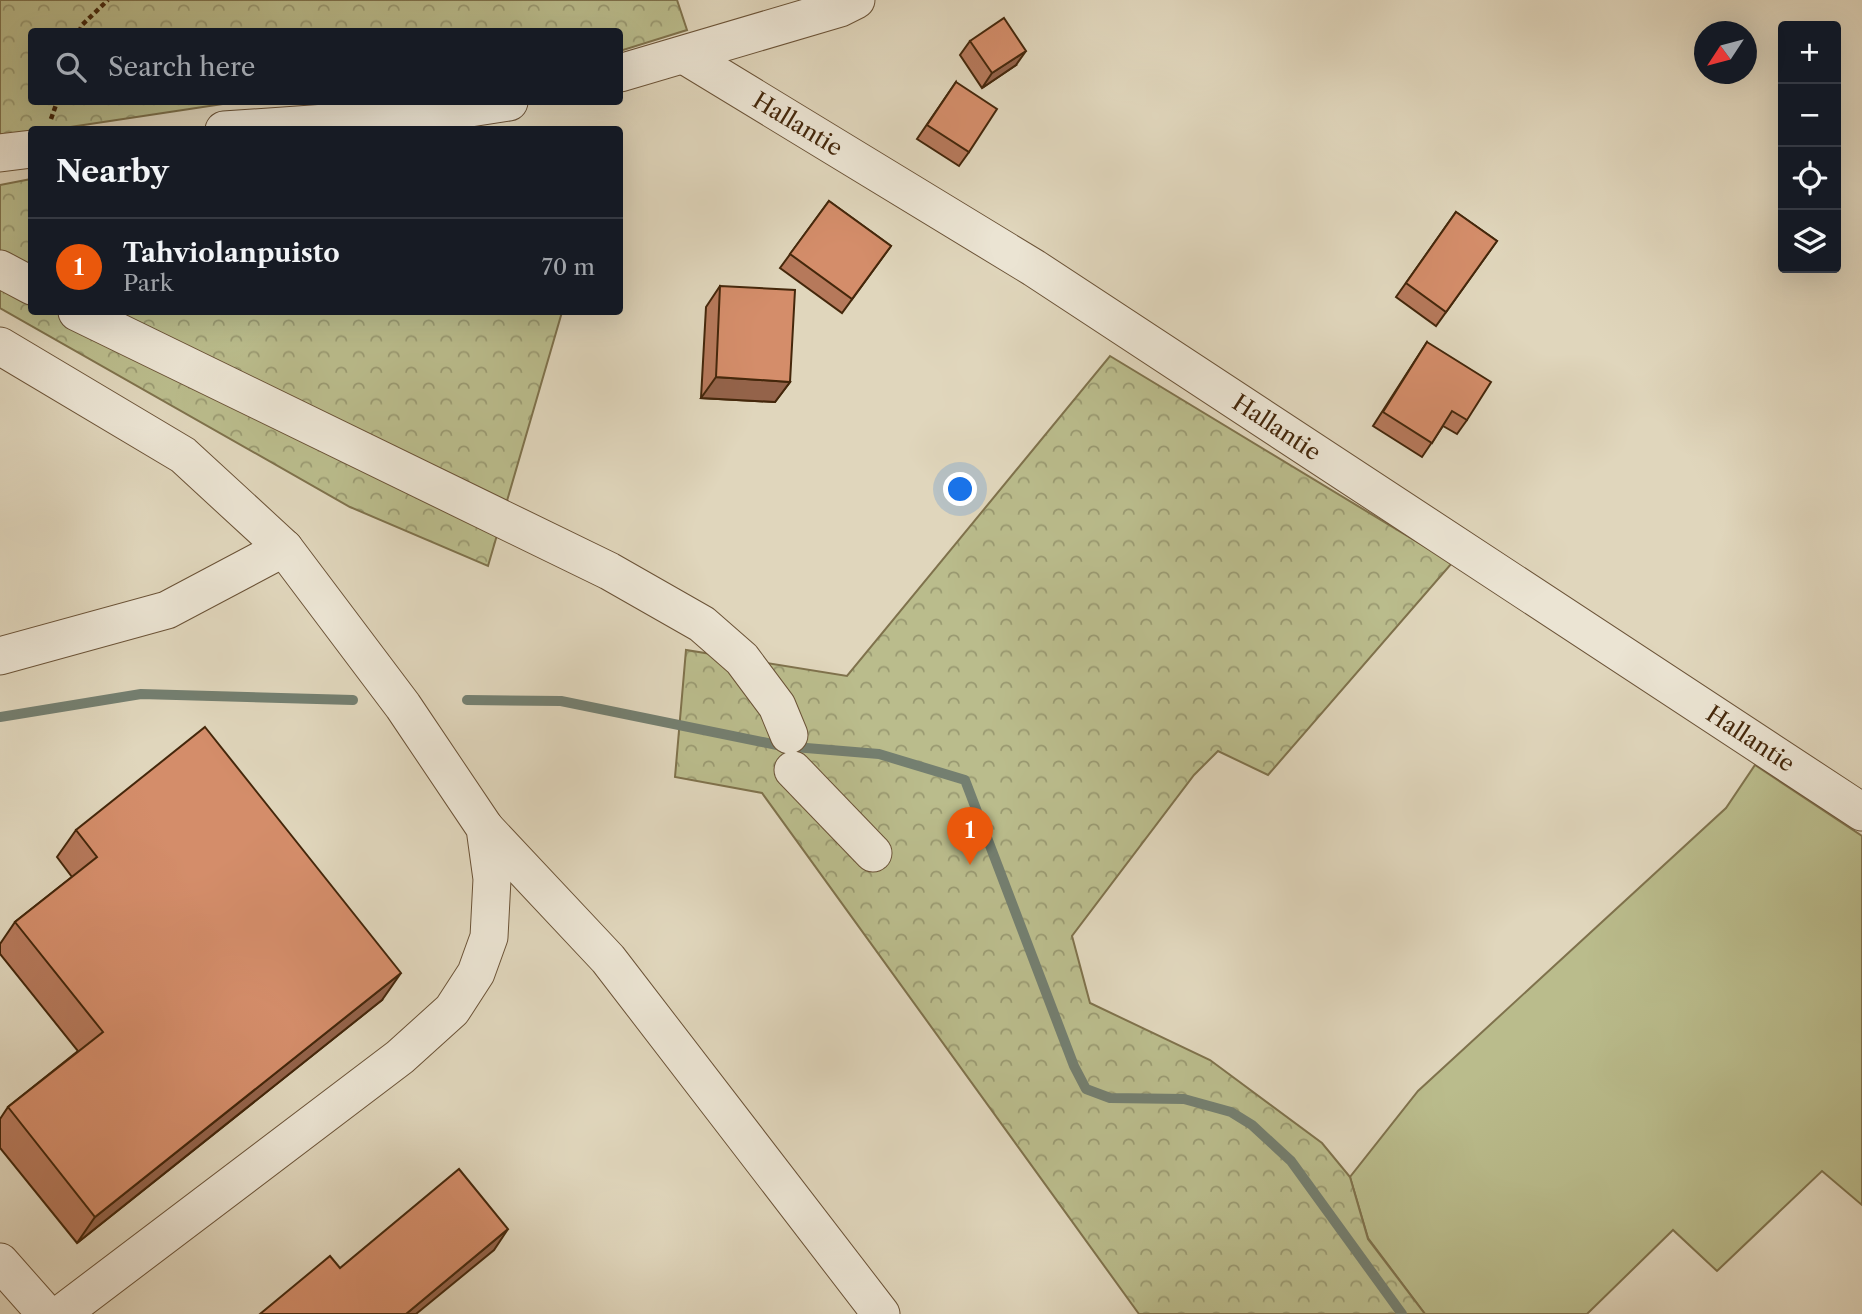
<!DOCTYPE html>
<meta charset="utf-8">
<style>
body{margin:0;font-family:"Libre Caslon Text",serif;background:#20242c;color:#f1f3f6}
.controls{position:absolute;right:21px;top:21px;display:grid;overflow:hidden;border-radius:7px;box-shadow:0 7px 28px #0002}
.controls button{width:63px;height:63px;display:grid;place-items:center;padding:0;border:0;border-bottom:2px solid #363941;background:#171b24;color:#f1f3f6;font:35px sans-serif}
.compass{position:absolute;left:1694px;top:21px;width:63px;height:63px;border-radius:50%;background:#171b24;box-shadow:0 7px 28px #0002;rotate:234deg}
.you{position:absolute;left:961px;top:490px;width:24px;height:24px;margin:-18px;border:5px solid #fff;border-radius:50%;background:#1a73e8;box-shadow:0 0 0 10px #1a73e833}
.badge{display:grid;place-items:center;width:46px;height:46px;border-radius:50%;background:#ea580c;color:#fff;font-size:23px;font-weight:700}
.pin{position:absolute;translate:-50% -58px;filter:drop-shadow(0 2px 4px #0008)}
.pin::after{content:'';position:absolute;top:37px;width:24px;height:21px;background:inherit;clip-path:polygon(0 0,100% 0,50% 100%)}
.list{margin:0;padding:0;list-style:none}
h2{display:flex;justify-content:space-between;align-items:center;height:91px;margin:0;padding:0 28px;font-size:30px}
h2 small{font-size:23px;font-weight:400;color:#9ea1a6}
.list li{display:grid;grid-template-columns:46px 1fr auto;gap:21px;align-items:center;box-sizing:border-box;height:98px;padding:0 28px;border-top:2px solid #363941}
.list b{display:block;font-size:26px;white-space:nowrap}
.list p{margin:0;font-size:23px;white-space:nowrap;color:#9ea1a6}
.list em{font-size:23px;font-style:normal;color:#9ea1a6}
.icon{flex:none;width:38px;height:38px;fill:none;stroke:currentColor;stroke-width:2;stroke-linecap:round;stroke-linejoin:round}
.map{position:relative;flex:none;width:1862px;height:1314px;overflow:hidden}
.search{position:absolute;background:#171b24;box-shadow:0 7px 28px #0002;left:28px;top:28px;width:595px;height:77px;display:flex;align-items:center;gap:18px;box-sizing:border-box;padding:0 24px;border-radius:7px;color:#9ea1a6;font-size:26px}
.panel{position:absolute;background:#171b24;box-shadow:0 7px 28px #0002;left:28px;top:126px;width:595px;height:189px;border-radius:7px}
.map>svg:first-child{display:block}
.grass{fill:#babc8c;stroke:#7f724c;stroke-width:2}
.forest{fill:url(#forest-crowns);stroke:#7f724c;stroke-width:2}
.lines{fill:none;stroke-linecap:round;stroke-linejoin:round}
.stream{stroke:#747f70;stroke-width:10}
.minor-casing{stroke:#6b5337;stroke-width:39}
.path{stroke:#44270b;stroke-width:4.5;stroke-dasharray:5 3.5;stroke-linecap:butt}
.minor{stroke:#ebe4d3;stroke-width:37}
.wall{fill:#b6795b;stroke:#44270b;stroke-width:2}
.shaded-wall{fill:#94634a;stroke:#44270b;stroke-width:2}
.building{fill:#d48d6a;stroke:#44270b;stroke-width:2}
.labels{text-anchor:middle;stroke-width:7;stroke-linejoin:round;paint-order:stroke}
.street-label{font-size:23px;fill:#44270b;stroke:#ebe4d3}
</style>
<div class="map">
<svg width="1862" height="1314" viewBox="0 0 1862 1314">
<defs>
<pattern id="forest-crowns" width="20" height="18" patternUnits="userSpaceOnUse" patternTransform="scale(1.75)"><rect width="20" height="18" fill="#babc8c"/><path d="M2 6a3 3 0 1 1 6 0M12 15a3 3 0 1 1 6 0" fill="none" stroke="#999971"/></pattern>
</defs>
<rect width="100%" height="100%" fill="#e0d6bc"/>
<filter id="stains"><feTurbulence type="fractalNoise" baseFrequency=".00286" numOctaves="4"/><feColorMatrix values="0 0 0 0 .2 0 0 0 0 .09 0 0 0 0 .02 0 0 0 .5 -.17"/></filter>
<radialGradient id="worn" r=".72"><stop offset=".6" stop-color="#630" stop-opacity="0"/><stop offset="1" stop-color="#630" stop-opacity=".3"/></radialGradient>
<!-- grass -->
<path class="grass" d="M 1755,765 L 1862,836 L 1862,1205 L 1822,1171 L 1717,1271 L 1673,1230 L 1587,1314 L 1425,1314 L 1368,1238 L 1350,1177 L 1418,1091 L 1726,808 Z"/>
<!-- forest -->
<g class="forest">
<path d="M 0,0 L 677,0 L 687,30 L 620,51 L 620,32 L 32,32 L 32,102 L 236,102 L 57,129 L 32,130 L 31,134 L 0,139 Z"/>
<path d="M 31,179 L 32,312 L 562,312 L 488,566 L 350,507 L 0,308 L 0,185 Z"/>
<path d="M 1110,356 L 1452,563 L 1268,775 L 1218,751 L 1194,775 L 1072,936 L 1090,1003 L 1210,1060 L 1322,1143 L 1350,1177 L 1368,1239 L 1425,1314 L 1139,1314 L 762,793 L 675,777 L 686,650 L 847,676 Z"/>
</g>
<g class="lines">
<!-- stream -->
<g class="stream">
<path d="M 467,700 L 561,701 L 782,746 L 879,754 L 965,780 L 1074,1066 L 1086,1089 L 1110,1098 L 1184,1099 L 1231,1112 L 1252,1125 L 1291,1161 L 1402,1314"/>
<path d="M 0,717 L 141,694 L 353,700"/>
</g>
<defs>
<g id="minor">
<path id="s1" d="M 684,55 L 1034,268 L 1862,812"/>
<path d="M 620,73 L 840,8 L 856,0"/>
<path d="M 224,130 L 412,117 L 509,102"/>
<path d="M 0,153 L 32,149"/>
<path d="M 0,269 L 32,286"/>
<path d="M 77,312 L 609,571 L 702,624 L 742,659 L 777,706 L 789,735"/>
<path d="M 0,346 L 183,455 L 284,548 L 403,706 L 485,828 L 492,879 L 489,937 L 476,973 L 452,1010 L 400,1057 L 61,1314"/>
<path d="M 0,656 L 167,610 L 284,548"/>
<path d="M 793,770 L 873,853"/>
<path d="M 485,828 L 608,959 L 881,1314"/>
<path d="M 0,1262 L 46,1314"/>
</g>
</defs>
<!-- minor casing -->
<use href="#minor" class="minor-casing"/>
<!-- path -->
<g class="path">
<path d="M 79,32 L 82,25 L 108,0"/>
<path d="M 51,119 L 57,102"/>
</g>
<!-- minor -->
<use href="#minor" class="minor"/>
</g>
<!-- wall -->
<g class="wall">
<path d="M 970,41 L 1016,65 L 982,88 L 960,55 Z"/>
<path d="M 956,82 L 969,152 L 959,166 L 917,139 Z"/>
<path d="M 829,201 L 891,246 L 842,313 L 780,268 Z"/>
<path d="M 1456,212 L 1497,241 L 1436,326 L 1396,297 Z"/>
<path d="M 720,286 L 790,382 L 775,402 L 701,398 L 706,307 Z"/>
<path d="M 1427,342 L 1467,420 L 1457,434 L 1443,426 L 1422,457 L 1373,426 Z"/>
<path d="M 76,830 L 382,1000 L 77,1243 L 0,1148 L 0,1119 L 8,1107 L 78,1051 L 0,954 L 0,944 L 15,922 L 72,877 L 57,857 Z"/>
</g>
<!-- shaded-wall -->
<g class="shaded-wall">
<path d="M 1026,51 L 1016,65 L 982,88 L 992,73 Z"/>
<path d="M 716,377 L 790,382 L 775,402 L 701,398 Z"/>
<path d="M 401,973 L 382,1000 L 77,1243 L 95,1217 Z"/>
<path d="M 508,1229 L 494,1250 L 416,1314 L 406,1314 Z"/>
</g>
<!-- building -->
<g class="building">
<path d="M 1004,18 L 1026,51 L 992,73 L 970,41 Z"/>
<path d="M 956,82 L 997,109 L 969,152 L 927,125 Z"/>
<path d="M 829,201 L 891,246 L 852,299 L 790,254 Z"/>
<path d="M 1456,212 L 1497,241 L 1446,312 L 1406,283 Z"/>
<path d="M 720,286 L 795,290 L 790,382 L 716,377 Z"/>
<path d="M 1427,342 L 1491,382 L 1467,420 L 1452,411 L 1432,443 L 1383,412 Z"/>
<path d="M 205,727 L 401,973 L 95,1217 L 8,1107 L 103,1032 L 15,922 L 97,857 L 76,830 Z"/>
<path d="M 459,1169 L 508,1229 L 406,1314 L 260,1314 L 330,1256 L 340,1268 Z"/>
</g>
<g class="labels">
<!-- street labels -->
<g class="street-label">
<text dy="8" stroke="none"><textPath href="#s1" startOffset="133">Hallantie</textPath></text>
<text dy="8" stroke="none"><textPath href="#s1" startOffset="700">Hallantie</textPath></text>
<text dy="8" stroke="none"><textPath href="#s1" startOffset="1267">Hallantie</textPath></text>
</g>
</g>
<rect width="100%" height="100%" filter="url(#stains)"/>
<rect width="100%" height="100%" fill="url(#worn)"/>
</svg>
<div class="controls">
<button>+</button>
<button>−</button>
<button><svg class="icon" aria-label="locate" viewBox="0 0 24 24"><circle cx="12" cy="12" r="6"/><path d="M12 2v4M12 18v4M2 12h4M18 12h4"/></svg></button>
<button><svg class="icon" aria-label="layers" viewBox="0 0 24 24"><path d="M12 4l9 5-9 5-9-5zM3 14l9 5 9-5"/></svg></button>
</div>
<svg class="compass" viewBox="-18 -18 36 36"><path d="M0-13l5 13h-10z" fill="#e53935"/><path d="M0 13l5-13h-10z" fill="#9ea1a6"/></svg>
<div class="you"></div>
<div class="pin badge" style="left:970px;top:865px">1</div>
<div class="search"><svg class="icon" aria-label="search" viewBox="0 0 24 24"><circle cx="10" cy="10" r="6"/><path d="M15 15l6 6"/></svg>Search here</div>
<section class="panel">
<h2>Nearby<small></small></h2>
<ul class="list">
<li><span class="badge">1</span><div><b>Tahviolanpuisto</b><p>Park</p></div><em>70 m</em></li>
</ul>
</section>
</div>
